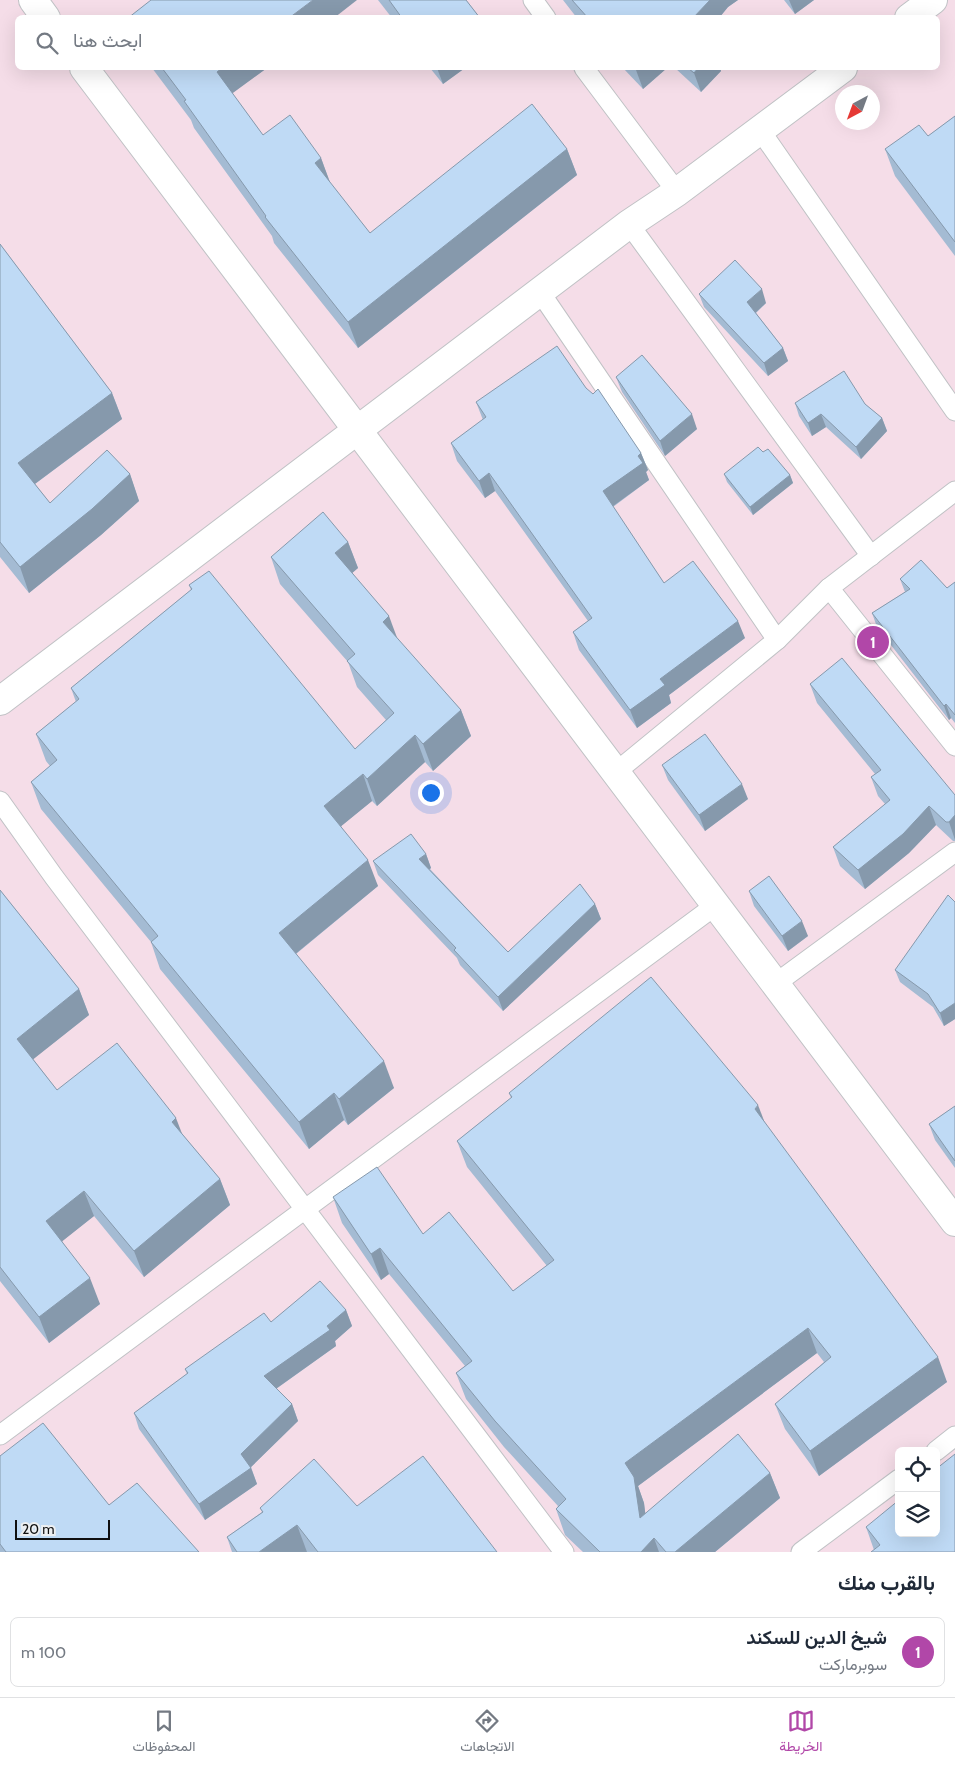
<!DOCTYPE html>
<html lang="ar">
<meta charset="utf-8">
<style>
body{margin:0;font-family:Cabin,Vazirmatn,sans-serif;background:#f2f2f3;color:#1f2937;direction:rtl}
.controls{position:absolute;right:15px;bottom:15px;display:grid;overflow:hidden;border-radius:8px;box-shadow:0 5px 20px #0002}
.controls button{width:45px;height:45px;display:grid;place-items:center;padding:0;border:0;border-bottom:1px solid #e0e1e3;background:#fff;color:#1f2937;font:25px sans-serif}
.compass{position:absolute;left:835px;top:85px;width:45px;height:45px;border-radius:50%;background:#fff;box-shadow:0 5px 20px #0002;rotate:221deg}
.scale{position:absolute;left:15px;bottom:12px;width:95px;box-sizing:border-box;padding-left:5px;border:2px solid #0f1011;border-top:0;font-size:14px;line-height:18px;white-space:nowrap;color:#0f1011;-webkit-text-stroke:4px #eceff2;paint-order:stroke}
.you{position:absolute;left:430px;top:792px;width:18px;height:18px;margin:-12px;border:4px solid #fff;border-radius:50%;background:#1a73e8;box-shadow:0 0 0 8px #1a73e833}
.badge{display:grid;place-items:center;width:32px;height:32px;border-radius:50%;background:#b147a8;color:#fff;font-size:16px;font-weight:700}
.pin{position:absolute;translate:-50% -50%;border:2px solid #fff;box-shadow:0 1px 5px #0006}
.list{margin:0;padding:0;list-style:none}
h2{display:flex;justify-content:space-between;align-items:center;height:65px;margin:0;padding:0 20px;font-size:21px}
h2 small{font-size:16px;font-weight:400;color:#747a83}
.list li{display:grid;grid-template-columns:32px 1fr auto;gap:15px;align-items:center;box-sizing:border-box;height:70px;margin:0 10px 10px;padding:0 10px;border:1px solid #e0e1e3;border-radius:8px}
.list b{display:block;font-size:19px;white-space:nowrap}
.list p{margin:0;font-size:16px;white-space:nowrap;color:#747a83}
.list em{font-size:16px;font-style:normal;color:#747a83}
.icon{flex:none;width:28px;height:28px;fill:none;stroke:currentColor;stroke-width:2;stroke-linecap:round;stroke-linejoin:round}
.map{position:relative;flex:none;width:955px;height:1552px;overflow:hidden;direction:ltr}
.search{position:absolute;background:#fff;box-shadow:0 5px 20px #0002;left:15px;right:15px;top:15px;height:55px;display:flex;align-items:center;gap:12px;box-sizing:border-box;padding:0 18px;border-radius:8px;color:#747a83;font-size:19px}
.sheet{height:145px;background:#fff}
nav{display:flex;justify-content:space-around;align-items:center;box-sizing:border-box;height:70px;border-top:1px solid #e0e1e3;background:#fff;font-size:14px;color:#747a83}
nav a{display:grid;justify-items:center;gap:2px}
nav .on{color:#b147a8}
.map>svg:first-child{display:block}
.industrial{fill:#f5dde8;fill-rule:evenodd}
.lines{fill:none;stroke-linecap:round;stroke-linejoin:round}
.service-casing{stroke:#c0c2c5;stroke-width:21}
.tertiary-casing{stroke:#c0c2c5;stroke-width:30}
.service{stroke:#fff;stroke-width:19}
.tertiary{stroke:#fff;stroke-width:28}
.wall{fill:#a4bbd3}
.shaded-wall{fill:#8699ac}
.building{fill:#bfdaf5;stroke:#8699ac}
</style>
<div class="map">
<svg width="955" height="1552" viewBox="0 0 955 1552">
<rect width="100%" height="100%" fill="#eceff2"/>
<!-- industrial -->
<path class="industrial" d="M 0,0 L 955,0 L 955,1552 L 0,1552 ZM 18,18 L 938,18 L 938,68 L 18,68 ZM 842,92 L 872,92 L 872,122 L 842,122 ZM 899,1451 L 936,1451 L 936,1533 L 899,1533 Z"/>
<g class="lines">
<defs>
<g id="service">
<path d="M 533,0 L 546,18"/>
<path d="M 584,68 L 677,192"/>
<path d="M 760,130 L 955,411"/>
<path d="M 629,224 L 871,556"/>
<path d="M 540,292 L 777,640"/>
<path d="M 829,588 L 955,746"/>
<path d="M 616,772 L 777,640 L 829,588 L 955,491"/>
<path d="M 0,801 L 54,877 L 564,1552"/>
<path d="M 775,984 L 955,852"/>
<path d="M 0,1435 L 716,905"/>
<path d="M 936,1451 L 955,1436"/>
<path d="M 801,1552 L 899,1479"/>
</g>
<g id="tertiary">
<path d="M 33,0 L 46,18"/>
<path d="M 909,18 L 933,0"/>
<path d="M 84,68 L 955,1222"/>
<path d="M 0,701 L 629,224 L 677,192 L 843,68"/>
</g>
</defs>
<!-- service casing -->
<use href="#service" class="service-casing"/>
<!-- tertiary casing -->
<use href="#tertiary" class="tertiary-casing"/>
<!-- service -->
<use href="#service" class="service"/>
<!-- tertiary -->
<use href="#tertiary" class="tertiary"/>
</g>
<!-- wall -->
<g class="wall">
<path d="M 378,0 L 466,0 L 480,18 L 392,18 Z"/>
<path d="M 563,0 L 738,0 L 728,7 L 719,18 L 577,18 Z"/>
<path d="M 784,0 L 814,0 L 795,14 Z"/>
<path d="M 152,68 L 267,68 L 232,93 L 263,135 L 321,158 L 330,183 L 370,233 L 567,149 L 577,175 L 358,348 L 274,243 L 272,236 L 194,128 L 191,120 Z"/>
<path d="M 430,68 L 465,68 L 443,84 Z"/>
<path d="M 623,68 L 667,68 L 643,89 Z"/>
<path d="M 675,68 L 720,68 L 721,71 L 701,92 Z"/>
<path d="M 955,116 L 955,256 L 895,176 L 885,149 L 928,136 Z"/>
<path d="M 0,244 L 112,393 L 122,419 L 35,484 L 50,503 L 130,474 L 139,501 L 101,535 L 29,593 L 0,557 Z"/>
<path d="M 699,294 L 766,303 L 756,313 L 783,348 L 788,361 L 768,376 L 704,307 Z"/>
<path d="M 616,377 L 697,429 L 665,456 L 622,392 Z"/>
<path d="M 586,388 L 641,453 L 648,470 L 646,472 L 649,480 L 613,507 L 664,583 L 745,638 L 669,695 L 671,703 L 637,728 L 579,650 L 573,632 L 588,621 L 495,491 L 485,498 L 457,461 L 451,443 L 483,420 L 476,402 Z"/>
<path d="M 795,403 L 865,404 L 882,418 L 887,431 L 861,459 L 826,427 L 812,436 L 799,416 Z"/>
<path d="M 724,474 L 790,475 L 793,483 L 753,515 L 727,482 Z"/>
<path d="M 348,542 L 358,568 L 352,573 L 397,639 L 461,710 L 471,736 L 433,771 L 425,762 L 377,806 L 372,801 L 341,826 L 378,886 L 296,954 L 394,1088 L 348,1125 L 344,1120 L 309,1149 L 160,969 L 151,942 L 41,809 L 31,782 L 50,766 L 46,761 L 36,734 L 76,702 L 71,688 L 191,590 L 189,585 L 355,749 L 386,720 L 357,687 L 348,662 L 280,584 L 271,557 Z"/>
<path d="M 900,579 L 947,588 L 955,582 L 955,723 L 951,718 L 949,720 L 877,627 L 872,613 L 905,592 Z"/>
<path d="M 810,684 L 955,795 L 955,841 L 953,841 L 936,825 L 909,853 L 865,889 L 840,866 L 833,847 L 885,804 L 878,796 L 871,777 L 875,774 L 817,703 Z"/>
<path d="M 662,765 L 748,799 L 705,831 L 668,780 Z"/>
<path d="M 426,854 L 431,868 L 430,869 L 508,952 L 595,904 L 601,919 L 503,1011 L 460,965 L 457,958 L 378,875 L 373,861 Z"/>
<path d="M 0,890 L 79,989 L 89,1015 L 33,1059 L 57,1090 L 182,1134 L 220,1179 L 230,1205 L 144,1277 L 94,1216 L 62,1241 L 100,1304 L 49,1343 L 0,1281 Z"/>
<path d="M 749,891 L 808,936 L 788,951 L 754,906 Z"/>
<path d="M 955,902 L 955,1019 L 944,1026 L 933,1007 L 900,982 L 895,970 Z"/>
<path d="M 509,1093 L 764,1122 L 947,1382 L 819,1476 L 785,1429 L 775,1404 L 824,1362 L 817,1353 L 638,1486 L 644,1503 L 645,1513 L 770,1473 L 780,1498 L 715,1552 L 583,1552 L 565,1535 L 556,1509 L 558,1506 L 504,1447 L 466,1399 L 456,1373 L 465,1366 L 389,1274 L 381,1280 L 342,1223 L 333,1197 L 423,1234 L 513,1291 L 547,1266 L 467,1167 L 457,1141 L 511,1098 Z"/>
<path d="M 955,1106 L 955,1168 L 935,1140 L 929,1124 Z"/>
<path d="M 346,1310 L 352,1326 L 335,1341 L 336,1346 L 276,1389 L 292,1404 L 298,1421 L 251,1467 L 257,1484 L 205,1520 L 139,1429 L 134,1413 L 187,1374 L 185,1369 L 271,1322 Z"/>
<path d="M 0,1456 L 109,1505 L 199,1552 L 0,1552 Z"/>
<path d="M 357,1506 L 497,1552 L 232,1552 L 227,1537 L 262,1512 L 260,1508 Z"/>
<path d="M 866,1527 L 955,1552 L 874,1550 Z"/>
</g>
<!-- shaded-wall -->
<g class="shaded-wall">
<path d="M 313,0 L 357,0 L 334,18 L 289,18 Z"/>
<path d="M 710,0 L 738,0 L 728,7 L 719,18 L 693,18 Z"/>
<path d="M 789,0 L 814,0 L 795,14 Z"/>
<path d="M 222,68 L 267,68 L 226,98 L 217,72 Z"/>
<path d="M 437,68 L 465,68 L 443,84 Z"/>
<path d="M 639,68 L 667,68 L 643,89 L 636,70 Z"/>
<path d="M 698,68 L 720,68 L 721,71 L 701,92 L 694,73 Z"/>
<path d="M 567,149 L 577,175 L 358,348 L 348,322 Z"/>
<path d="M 321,158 L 331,185 L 315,163 Z"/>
<path d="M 762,289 L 766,303 L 752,316 L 747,302 Z"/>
<path d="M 783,348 L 788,361 L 768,376 L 764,363 Z"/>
<path d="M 112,393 L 122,419 L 28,489 L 18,463 Z"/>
<path d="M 692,414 L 697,429 L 665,456 L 660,441 Z"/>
<path d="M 821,414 L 826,427 L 812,436 L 808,423 Z"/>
<path d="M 882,418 L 887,431 L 861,459 L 856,447 Z"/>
<path d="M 641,453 L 648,470 L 646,472 L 649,480 L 609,509 L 603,491 Z"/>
<path d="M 489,473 L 495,491 L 485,498 L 479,481 Z"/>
<path d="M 130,474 L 139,501 L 101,535 L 29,593 L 20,567 Z"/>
<path d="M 790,475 L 793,483 L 753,515 L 750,507 Z"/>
<path d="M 348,542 L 358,568 L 344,580 L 335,553 Z"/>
<path d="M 389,616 L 399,643 L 383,622 Z"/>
<path d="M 738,621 L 745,638 L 669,695 L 671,703 L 637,728 L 630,710 L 660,679 Z"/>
<path d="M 946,704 L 951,718 L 949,720 L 944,706 Z"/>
<path d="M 461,710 L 471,736 L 433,771 L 423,744 Z"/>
<path d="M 415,735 L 425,762 L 377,806 L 367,779 Z"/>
<path d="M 363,774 L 372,801 L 334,832 L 324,806 Z"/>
<path d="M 742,784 L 748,799 L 705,831 L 699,815 Z"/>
<path d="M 929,806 L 936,825 L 909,853 L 865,889 L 858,870 Z"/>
<path d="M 955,815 L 955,840 L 949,822 Z"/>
<path d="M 426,854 L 431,868 L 424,873 L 419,859 Z"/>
<path d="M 368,860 L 378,886 L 288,960 L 279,933 Z"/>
<path d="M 595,904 L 601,919 L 503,1011 L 498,997 Z"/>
<path d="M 802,921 L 808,936 L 788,951 L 782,936 Z"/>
<path d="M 79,989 L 89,1015 L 26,1065 L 17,1039 Z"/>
<path d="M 955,1003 L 955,1019 L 944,1026 L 940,1013 Z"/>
<path d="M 384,1061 L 394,1088 L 348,1125 L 339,1099 Z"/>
<path d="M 334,1093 L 344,1120 L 309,1149 L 299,1122 Z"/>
<path d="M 758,1105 L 768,1131 L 755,1109 Z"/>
<path d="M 176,1118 L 186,1144 L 172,1122 Z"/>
<path d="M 220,1179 L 230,1205 L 144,1277 L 134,1251 Z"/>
<path d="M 84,1191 L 94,1216 L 55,1247 L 46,1221 Z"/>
<path d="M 380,1248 L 389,1274 L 381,1280 L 371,1254 Z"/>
<path d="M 90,1278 L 100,1304 L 49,1343 L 39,1317 Z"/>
<path d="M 346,1310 L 352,1326 L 335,1341 L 336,1346 L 270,1393 L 264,1376 L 327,1326 Z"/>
<path d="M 808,1328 L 817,1353 L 638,1486 L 644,1503 L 649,1543 L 654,1538 L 659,1552 L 641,1552 L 640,1518 L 625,1463 Z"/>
<path d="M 938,1357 L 947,1382 L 819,1476 L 810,1451 Z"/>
<path d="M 292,1404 L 298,1421 L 250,1468 L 251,1468 L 257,1484 L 205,1520 L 199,1504 L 241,1454 Z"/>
<path d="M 770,1473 L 780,1498 L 715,1552 L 675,1552 Z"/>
<path d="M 297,1525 L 307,1552 L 259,1552 Z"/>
</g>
<!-- building -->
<g class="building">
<path d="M 151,0 L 313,0 L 289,18 L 128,18 Z"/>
<path d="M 389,0 L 466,0 L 480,18 L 402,18 Z"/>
<path d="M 572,0 L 710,0 L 693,18 L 588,18 Z"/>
<path d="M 162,68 L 222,68 L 217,72 L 263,135 L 290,115 L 321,158 L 315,163 L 370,233 L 532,104 L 567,149 L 348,322 L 265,217 L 266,216 L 184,101 L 186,100 Z"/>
<path d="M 688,68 L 698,68 L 694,73 Z"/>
<path d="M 955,116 L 955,242 L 885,149 L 919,125 L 928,136 Z"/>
<path d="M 0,244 L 112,393 L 18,463 L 50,503 L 107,450 L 130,474 L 92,509 L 20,567 L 0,542 Z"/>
<path d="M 735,260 L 762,289 L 747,302 L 783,348 L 764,363 L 699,294 Z"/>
<path d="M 557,346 L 586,388 L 593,394 L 598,389 L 641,453 L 638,456 L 643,463 L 603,491 L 664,583 L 693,561 L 738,621 L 660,679 L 665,685 L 630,710 L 573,632 L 592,618 L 489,473 L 479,481 L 451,443 L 486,417 L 476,402 Z"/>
<path d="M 642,355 L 692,414 L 660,441 L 616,377 Z"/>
<path d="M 844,371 L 865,404 L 882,418 L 856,447 L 821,414 L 808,423 L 795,403 Z"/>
<path d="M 758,447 L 763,452 L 768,449 L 790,475 L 750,507 L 724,474 Z"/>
<path d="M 323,512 L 348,542 L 335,553 L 389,616 L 383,622 L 461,710 L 423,744 L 415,735 L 367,779 L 363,774 L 324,806 L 368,860 L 279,933 L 384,1061 L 339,1099 L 334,1093 L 299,1122 L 151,942 L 158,936 L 31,782 L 57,760 L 36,734 L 79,699 L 71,688 L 192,589 L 189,585 L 209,571 L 355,749 L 394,713 L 347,661 L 355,654 L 271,557 Z"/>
<path d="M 921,560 L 947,588 L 955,582 L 955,715 L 946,704 L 944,706 L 872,613 L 910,589 L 900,579 Z"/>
<path d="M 842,658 L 955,795 L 955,815 L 949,822 L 946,822 L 929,806 L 903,834 L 858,870 L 833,847 L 890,800 L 871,777 L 881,770 L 810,684 Z"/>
<path d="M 705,734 L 742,784 L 699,815 L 662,765 Z"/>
<path d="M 411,834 L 426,854 L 419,859 L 508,952 L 580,884 L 595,904 L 498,997 L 454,950 L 456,948 L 373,861 Z"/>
<path d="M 769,876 L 802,921 L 782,936 L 749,891 Z"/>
<path d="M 0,890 L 79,989 L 17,1039 L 57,1090 L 117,1043 L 176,1118 L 172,1122 L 220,1179 L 134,1251 L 84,1191 L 46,1221 L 90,1278 L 39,1317 L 0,1267 Z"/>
<path d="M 948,895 L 955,902 L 955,1003 L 940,1013 L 928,994 L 895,970 Z"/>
<path d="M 651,977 L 758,1105 L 755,1109 L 938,1357 L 810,1451 L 775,1404 L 831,1357 L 808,1328 L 625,1463 L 634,1477 L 640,1518 L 738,1434 L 770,1473 L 675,1552 L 666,1552 L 654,1538 L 641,1552 L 600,1552 L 556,1509 L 566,1499 L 495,1421 L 456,1373 L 472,1361 L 380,1248 L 371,1254 L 333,1197 L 377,1167 L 423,1234 L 449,1212 L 513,1291 L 554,1260 L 457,1141 L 512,1097 L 509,1093 Z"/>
<path d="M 955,1106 L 955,1161 L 929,1124 Z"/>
<path d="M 320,1281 L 346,1310 L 327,1326 L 330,1330 L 264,1376 L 292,1404 L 241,1454 L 251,1468 L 199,1504 L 134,1413 L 188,1373 L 185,1369 L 264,1313 L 271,1322 Z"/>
<path d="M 43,1423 L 109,1505 L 137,1483 L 199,1552 L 6,1552 L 0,1544 L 0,1456 Z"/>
<path d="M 955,1454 L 955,1552 L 871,1552 L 880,1545 L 866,1527 L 899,1500 L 899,1533 L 936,1533 L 936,1469 Z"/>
<path d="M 423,1456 L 497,1552 L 318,1552 L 297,1525 L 259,1552 L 237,1552 L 227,1537 L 263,1512 L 260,1508 L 314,1459 L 357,1506 Z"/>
</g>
</svg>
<div class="controls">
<button><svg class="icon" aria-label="locate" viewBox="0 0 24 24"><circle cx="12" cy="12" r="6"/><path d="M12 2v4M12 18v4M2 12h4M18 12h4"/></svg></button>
<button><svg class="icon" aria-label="layers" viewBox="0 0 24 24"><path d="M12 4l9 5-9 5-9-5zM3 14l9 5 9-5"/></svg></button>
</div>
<svg class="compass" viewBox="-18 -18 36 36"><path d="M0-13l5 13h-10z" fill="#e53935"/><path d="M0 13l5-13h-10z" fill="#747a83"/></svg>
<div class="scale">20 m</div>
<div class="you"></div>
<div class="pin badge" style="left:873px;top:642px">1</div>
<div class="search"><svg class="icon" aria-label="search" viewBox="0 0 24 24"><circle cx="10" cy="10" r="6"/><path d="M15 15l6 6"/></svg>ابحث هنا</div>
</div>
<section class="sheet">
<h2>بالقرب منك<small></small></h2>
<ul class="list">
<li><span class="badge">1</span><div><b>شيخ الدين للسكند</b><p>سوبرماركت</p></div><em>100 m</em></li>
</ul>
</section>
<nav>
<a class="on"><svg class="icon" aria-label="map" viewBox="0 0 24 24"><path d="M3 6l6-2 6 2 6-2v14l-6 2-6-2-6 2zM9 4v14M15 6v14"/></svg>الخريطة</a>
<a><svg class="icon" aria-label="directions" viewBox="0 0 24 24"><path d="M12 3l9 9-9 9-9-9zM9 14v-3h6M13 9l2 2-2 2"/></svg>الاتجاهات</a>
<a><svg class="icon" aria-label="saved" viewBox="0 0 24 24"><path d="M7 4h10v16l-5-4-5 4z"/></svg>المحفوظات</a>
</nav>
